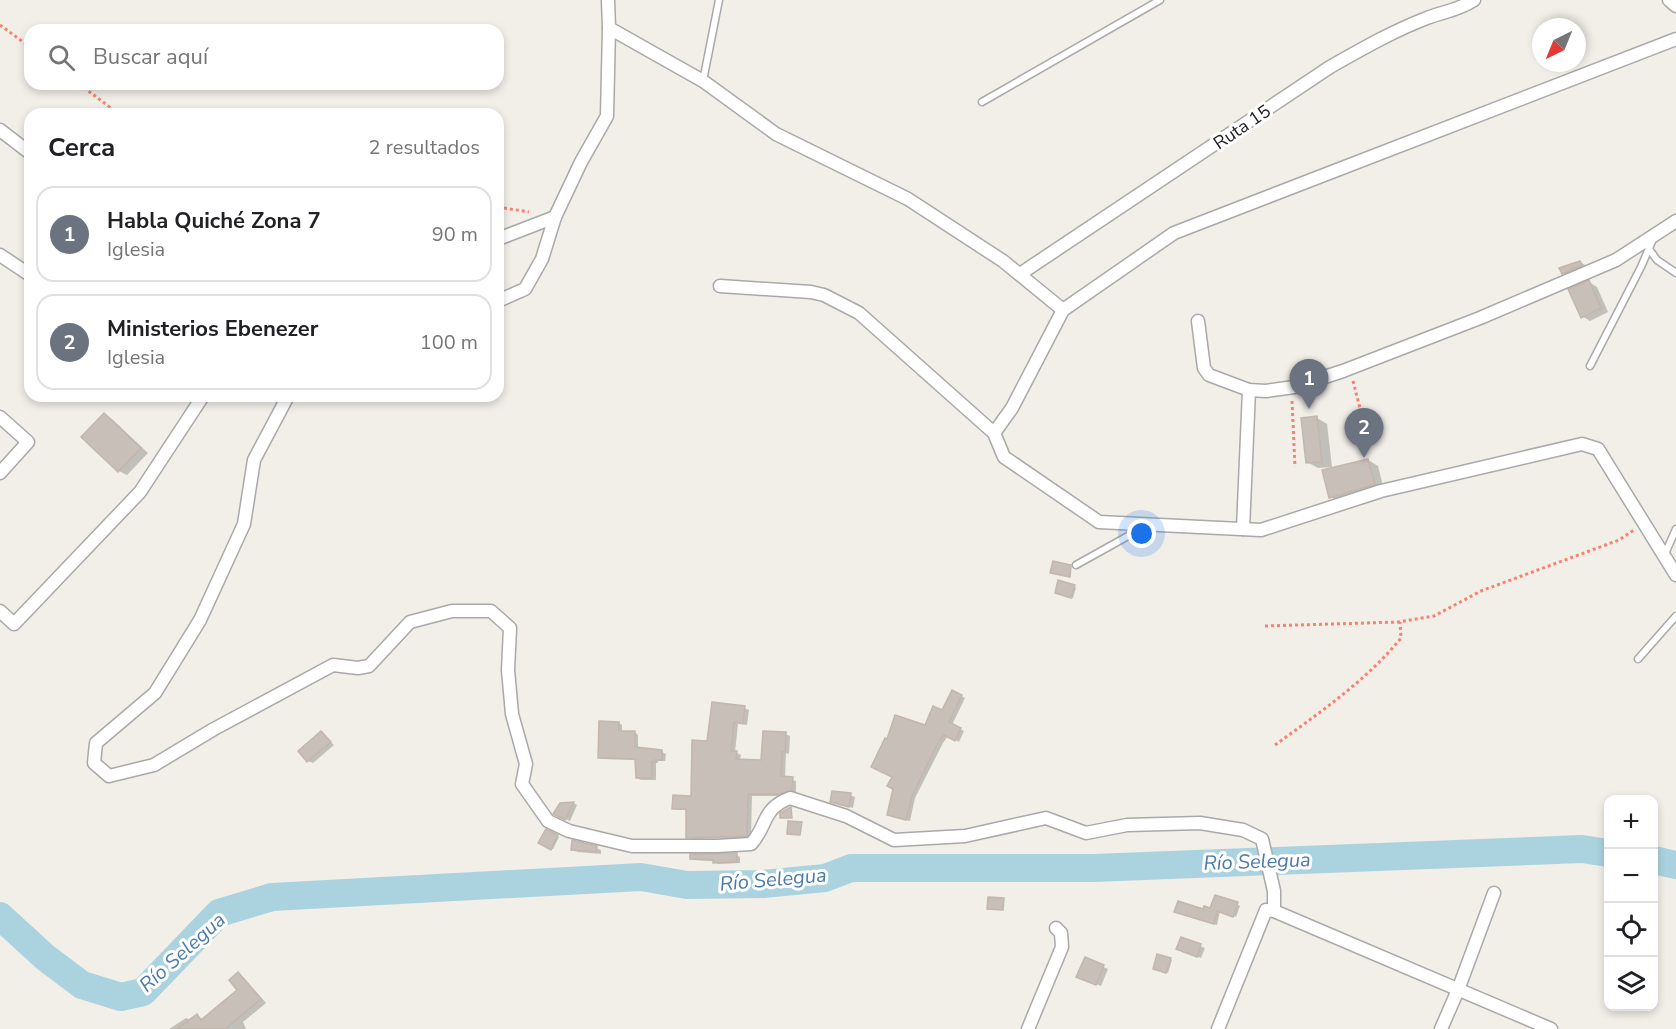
<!DOCTYPE html>
<html lang="es">
<meta charset="utf-8">
<style>
body{margin:0;font-family:"Nunito Sans",sans-serif;background:#f6f6f6;color:#202124}
.controls{position:absolute;right:18px;bottom:18px;display:grid;overflow:hidden;border-radius:12px;box-shadow:0 3px 9px #0003}
.controls button{width:54px;height:54px;display:grid;place-items:center;padding:0;border:0;border-bottom:2px solid #e0e0e0;background:#fff;color:#202124;font:30px sans-serif}
.compass{position:absolute;left:1532px;top:18px;width:54px;height:54px;border-radius:50%;background:#fff;box-shadow:0 3px 9px #0003;rotate:223deg}
.you{position:absolute;left:1142px;top:534px;width:21px;height:21px;margin:-15px;border:4px solid #fff;border-radius:50%;background:#1a73e8;box-shadow:0 0 0 9px #1a73e833}
.badge{display:grid;place-items:center;width:39px;height:39px;border-radius:50%;background:#d40000;color:#fff;font-size:20px;font-weight:700}
.pin{position:absolute;translate:-50% -50px;filter:drop-shadow(0 2px 3px #0008)}
.pin::after{content:'';position:absolute;top:32px;width:21px;height:18px;background:inherit;clip-path:polygon(0 0,100% 0,50% 100%)}
.list{margin:0;padding:0;list-style:none}
h2{display:flex;justify-content:space-between;align-items:center;height:78px;margin:0;padding:0 24px;font-size:26px}
h2 small{font-size:20px;font-weight:400;color:#757577}
.list li{display:grid;grid-template-columns:39px 1fr auto;gap:18px;align-items:center;box-sizing:border-box;height:96px;margin:0 12px 12px;padding:0 12px;border:2px solid #e0e0e0;border-radius:18px}
.list b{display:block;font-size:22px;white-space:nowrap}
.list p{margin:0;font-size:20px;white-space:nowrap;color:#757577}
.list em{font-size:20px;font-style:normal;color:#757577}
.icon{flex:none;width:33px;height:33px;fill:none;stroke:currentColor;stroke-width:2;stroke-linecap:round;stroke-linejoin:round}
.map{position:relative;flex:none;width:1676px;height:1029px;overflow:hidden}
.search{position:absolute;background:#fff;box-shadow:0 3px 9px #0003;left:24px;top:24px;width:480px;height:66px;display:flex;align-items:center;gap:15px;box-sizing:border-box;padding:0 21px;border-radius:18px;color:#757577;font-size:22px}
.panel{position:absolute;background:#fff;box-shadow:0 3px 9px #0003;left:24px;top:108px;width:480px;height:294px;border-radius:18px}
.map>svg:first-child{display:block}
.shadow{fill:#0003}
.lines{fill:none;stroke-linecap:round;stroke-linejoin:round}
.river{stroke:#aad3df;stroke-width:28}
.building{fill:#c7bfb8;stroke:#c4b6ab;stroke-width:1.5}
.lane-casing{stroke:#a9a9a9;stroke-width:9}
.street-casing{stroke:#a9a9a9;stroke-width:15}
.path{stroke:#fa8072;stroke-width:3;stroke-dasharray:3 3;stroke-linecap:butt}
.lane{stroke:#fff;stroke-width:6}
.street{stroke:#fff;stroke-width:12}
.labels{text-anchor:middle;stroke-width:6;stroke-linejoin:round;paint-order:stroke}
.street-label{font-size:18px;fill:#222;stroke:#fff}
.water-label{font-size:20px;font-style:italic;fill:#4a7aab;stroke:#fff}
</style>
<div class="map">
<svg width="1676" height="1029" viewBox="0 0 1676 1029">
<rect width="100%" height="100%" fill="#f2efe9"/>
<!-- shadow -->
<g class="shadow">
<path d="M 1580,262 L 1588,267 L 1570,278 L 1563,273 Z"/>
<path d="M 1589,282 L 1597,287 L 1608,312 L 1590,321 L 1582,316 Z"/>
<path d="M 104,415 L 112,419 L 148,453 L 127,475 L 119,471 L 83,437 Z"/>
<path d="M 1317,418 L 1327,424 L 1332,467 L 1318,468 L 1307,462 Z"/>
<path d="M 1368,460 L 1378,466 L 1384,490 L 1341,503 L 1331,497 Z"/>
<path d="M 1074,587 L 1076,588 L 1073,598 L 1059,593 Z"/>
<path d="M 952,692 L 965,698 L 952,725 L 964,731 L 959,742 L 948,736 L 943,743 L 915,798 L 910,821 L 892,817 L 888,815 L 925,727 L 943,712 Z"/>
<path d="M 744,708 L 749,710 L 747,725 L 738,724 L 735,752 L 741,755 L 740,760 L 763,762 L 785,734 L 790,736 L 789,754 L 786,753 L 785,778 L 796,781 L 796,792 L 784,796 L 752,796 L 751,838 L 692,839 L 688,837 L 687,810 L 678,810 L 674,808 L 692,797 L 708,743 Z"/>
<path d="M 619,723 L 622,725 L 622,732 L 635,732 L 638,735 L 638,749 L 662,752 L 666,754 L 665,761 L 658,761 L 658,763 L 656,763 L 656,780 L 641,780 L 637,778 L 637,760 L 603,759 L 599,757 Z"/>
<path d="M 321,733 L 334,745 L 313,763 L 308,761 Z"/>
<path d="M 850,795 L 855,797 L 853,808 L 832,802 Z"/>
<path d="M 574,803 L 577,805 L 570,821 L 555,814 L 560,804 Z"/>
<path d="M 546,831 L 559,837 L 553,849 L 540,843 Z"/>
<path d="M 596,848 L 601,850 L 601,854 L 578,852 L 573,849 Z"/>
<path d="M 736,855 L 740,857 L 740,863 L 718,864 L 714,861 L 695,860 L 692,858 Z"/>
<path d="M 1237,904 L 1240,906 L 1236,917 L 1220,911 L 1217,925 L 1179,913 L 1211,910 Z"/>
<path d="M 1182,939 L 1205,948 L 1201,958 L 1178,949 Z"/>
<path d="M 1085,959 L 1108,969 L 1101,986 L 1083,979 Z"/>
<path d="M 1170,959 L 1172,960 L 1168,973 L 1156,969 Z"/>
<path d="M 238,974 L 244,978 L 266,1003 L 243,1022 L 246,1029 L 169,1029 L 186,1018 L 191,1020 L 197,1016 L 204,1020 L 240,991 Z"/>
</g>
<g class="lines">
<!-- river -->
<g class="river">
<path d="M 1654,860 L 1676,865"/>
<path d="M 0,916 L 46,958 L 82,985 L 121,997 L 143,992 L 219,913 L 272,897 L 641,877 L 687,885 L 763,884 L 825,878 L 851,868 L 1094,868 L 1582,849 L 1608,853"/>
</g>
</g>
<!-- building -->
<g class="building">
<path d="M 1580,261 L 1582,265 L 1562,274 L 1559,268 Z"/>
<path d="M 1589,280 L 1601,308 L 1581,318 L 1568,289 Z"/>
<path d="M 104,413 L 141,448 L 118,472 L 81,437 Z"/>
<path d="M 1317,416 L 1322,462 L 1306,463 L 1301,418 Z"/>
<path d="M 1368,459 L 1375,484 L 1329,498 L 1322,470 Z"/>
<path d="M 1053,561 L 1071,565 L 1070,577 L 1050,573 Z"/>
<path d="M 1058,580 L 1075,585 L 1071,598 L 1055,593 Z"/>
<path d="M 952,690 L 962,695 L 949,722 L 961,728 L 955,741 L 944,735 L 939,741 L 912,796 L 906,820 L 887,815 L 893,789 L 887,786 L 892,777 L 871,767 L 885,738 L 887,739 L 895,715 L 925,725 L 933,706 L 942,710 Z"/>
<path d="M 712,702 L 745,706 L 743,723 L 734,722 L 731,751 L 737,751 L 736,759 L 761,760 L 763,731 L 786,732 L 785,752 L 782,752 L 781,776 L 793,777 L 792,790 L 779,794 L 748,794 L 747,836 L 686,838 L 686,809 L 672,809 L 673,795 L 691,796 L 692,740 L 707,741 Z"/>
<path d="M 599,721 L 619,722 L 619,731 L 635,731 L 635,747 L 662,750 L 662,760 L 655,760 L 655,762 L 652,762 L 652,778 L 636,778 L 635,759 L 598,758 Z"/>
<path d="M 321,731 L 331,742 L 307,762 L 298,751 Z"/>
<path d="M 832,791 L 851,793 L 849,807 L 830,802 Z"/>
<path d="M 574,802 L 565,820 L 553,814 L 560,803 Z"/>
<path d="M 791,807 L 792,818 L 780,818 L 780,813 Z"/>
<path d="M 788,821 L 802,822 L 800,835 L 787,834 Z"/>
<path d="M 546,829 L 558,835 L 551,850 L 538,843 Z"/>
<path d="M 572,840 L 597,846 L 596,852 L 571,850 Z"/>
<path d="M 737,853 L 737,862 L 713,863 L 713,860 L 690,859 L 690,854 Z"/>
<path d="M 1215,895 L 1238,902 L 1233,917 L 1217,911 L 1214,924 L 1174,912 L 1178,901 L 1203,909 L 1204,906 L 1210,908 Z"/>
<path d="M 988,897 L 1004,898 L 1003,910 L 987,909 Z"/>
<path d="M 1181,937 L 1201,944 L 1197,957 L 1176,949 Z"/>
<path d="M 1157,954 L 1171,958 L 1166,973 L 1153,969 Z"/>
<path d="M 1085,957 L 1104,965 L 1096,985 L 1076,977 Z"/>
<path d="M 238,972 L 261,999 L 225,1029 L 177,1029 L 197,1014 L 201,1020 L 237,990 L 229,980 Z"/>
</g>
<g class="lines">
<defs>
<g id="lane">
<path d="M 703,81 L 719,0"/>
<path d="M 982,102 L 1160,0"/>
<path d="M 1649,249 L 1657,260 L 1676,273"/>
<path d="M 1590,366 L 1641,267 L 1653,239"/>
<path d="M 1664,556 L 1676,529"/>
<path d="M 1076,565 L 1128,536 L 1143,525"/>
<path d="M 1638,659 L 1676,616"/>
</g>
<g id="street">
<path d="M 608,0 L 609,28 L 703,81 L 776,134 L 908,199 L 1003,261 L 1063,310"/>
<path d="M 1669,0 L 1676,6"/>
<path d="M 0,130 L 30,153"/>
<path d="M 498,239 L 555,217"/>
<path d="M 0,255 L 30,275"/>
<path d="M 1020,274 L 1330,67 C 1362,49 1393,31 1427,18 C 1445,11 1457,11 1474,0"/>
<path d="M 720,286 L 811,292 L 824,295 L 859,313 L 994,433 L 1004,457 L 1099,522 L 1261,530 L 1381,491 L 1582,444 L 1598,449 L 1676,575"/>
<path d="M 498,301 L 525,289 L 542,259 L 555,217 L 581,162 L 607,116 L 609,28"/>
<path d="M 1198,321 L 1204,368 L 1209,375 L 1249,390 L 1266,391 L 1294,387 L 1343,371 L 1480,318 L 1616,260 L 1676,221"/>
<path d="M 288,396 L 254,460 L 244,524 L 200,620 L 155,693 L 96,743 L 94,763 L 109,776 L 154,765 L 214,729 L 333,665 L 358,668 L 369,666 L 410,622 L 452,611 L 491,611 L 510,628 L 508,670 L 512,714 L 526,764 L 522,784 L 548,821 L 569,831 L 632,846 L 717,846 L 751,844 C 768,826 761,809 790,798 L 846,816 L 894,840 L 965,836 L 1046,818 L 1086,833 L 1127,825 L 1200,823 L 1243,830 L 1262,839 L 1274,891 L 1274,911"/>
<path d="M 0,417 L 28,442 L 0,473"/>
<path d="M 994,433 L 1012,408 L 1063,310 L 1174,233 L 1676,39"/>
<path d="M 1243,529 L 1249,390"/>
<path d="M 0,611 L 14,624 L 140,492 L 203,396"/>
<path d="M 1028,1029 L 1062,947 L 1061,933 L 1056,928"/>
<path d="M 1218,1029 L 1266,910 L 1274,911 L 1551,1029"/>
<path d="M 1441,1029 L 1458,990 L 1494,893"/>
</g>
</defs>
<!-- lane casing -->
<use href="#lane" class="lane-casing"/>
<!-- street casing -->
<use href="#street" class="street-casing"/>
<!-- path -->
<g class="path">
<path d="M 0,25 L 30,47"/>
<path d="M 79,84 L 119,114"/>
<path d="M 498,207 L 529,212"/>
<path d="M 1353,381 L 1363,420"/>
<path d="M 1292,401 L 1295,467"/>
<path d="M 1265,626 L 1399,622 L 1434,616 L 1481,591 L 1619,540 L 1634,530"/>
<path d="M 1275,745 C 1319,713 1366,681 1401,638 L 1400,622"/>
</g>
<!-- lane -->
<use href="#lane" class="lane"/>
<!-- street -->
<use href="#street" class="street"/>
</g>
<g class="labels">
<!-- street labels -->
<g class="street-label">
<text transform="translate(1242 127) rotate(-34)" y="6">Ruta 15</text>
</g>
<!-- water labels -->
<g class="water-label">
<text transform="translate(1257 861) rotate(-2)" y="7">Río Selegua</text>
<text transform="translate(773 879) rotate(-5)" y="7">Río Selegua</text>
<text transform="translate(182 952) rotate(-42)" y="7">Río Selegua</text>
</g>
</g>
</svg>
<div class="controls">
<button>+</button>
<button>−</button>
<button><svg class="icon" aria-label="locate" viewBox="0 0 24 24"><circle cx="12" cy="12" r="6"/><path d="M12 2v4M12 18v4M2 12h4M18 12h4"/></svg></button>
<button><svg class="icon" aria-label="layers" viewBox="0 0 24 24"><path d="M12 4l9 5-9 5-9-5zM3 14l9 5 9-5"/></svg></button>
</div>
<svg class="compass" viewBox="-18 -18 36 36"><path d="M0-13l5 13h-10z" fill="#e53935"/><path d="M0 13l5-13h-10z" fill="#757577"/></svg>
<div class="you"></div>
<div class="pin badge" style="left:1309px;top:409px;background:#6b7280">1</div>
<div class="pin badge" style="left:1364px;top:458px;background:#6b7280">2</div>
<div class="search"><svg class="icon" aria-label="search" viewBox="0 0 24 24"><circle cx="10" cy="10" r="6"/><path d="M15 15l6 6"/></svg>Buscar aquí</div>
<section class="panel">
<h2>Cerca<small>2 resultados</small></h2>
<ul class="list">
<li><span class="badge" style="background:#6b7280">1</span><div><b>Habla Quiché Zona 7</b><p>Iglesia</p></div><em>90 m</em></li>
<li><span class="badge" style="background:#6b7280">2</span><div><b>Ministerios Ebenezer</b><p>Iglesia</p></div><em>100 m</em></li>
</ul>
</section>
</div>
